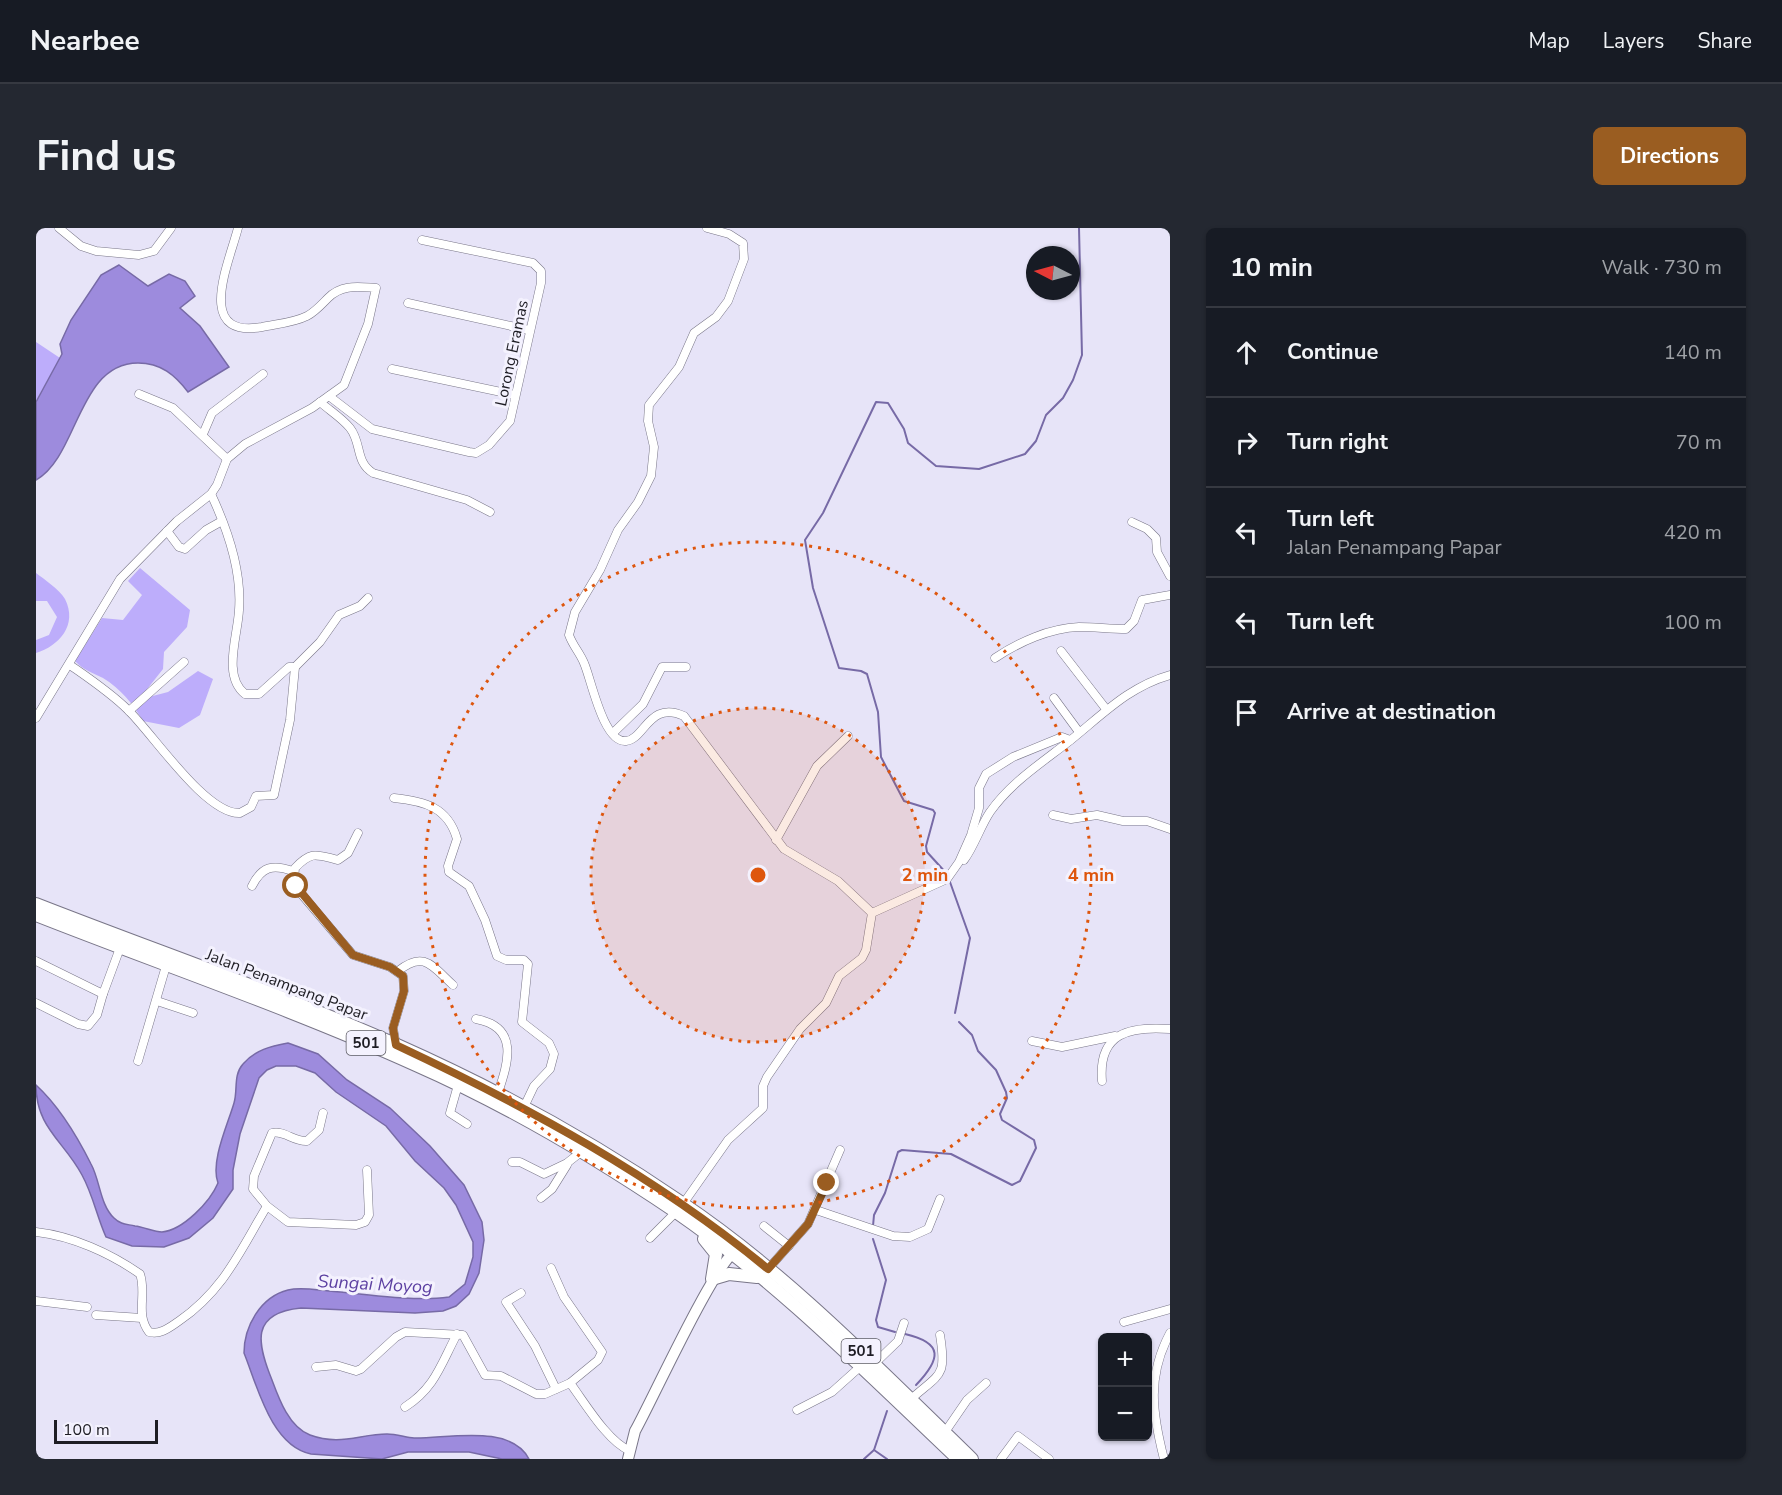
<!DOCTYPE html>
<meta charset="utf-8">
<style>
body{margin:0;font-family:"Nunito Sans",sans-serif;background:#242831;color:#f1f3f6}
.controls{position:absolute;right:18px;bottom:18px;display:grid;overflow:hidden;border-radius:9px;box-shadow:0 2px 4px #0004}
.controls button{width:54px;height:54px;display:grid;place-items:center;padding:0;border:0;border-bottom:2px solid #363941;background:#171b24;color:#f1f3f6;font:30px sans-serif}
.compass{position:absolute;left:990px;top:18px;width:54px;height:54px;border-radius:50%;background:#171b24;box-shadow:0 2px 4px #0004;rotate:276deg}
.scale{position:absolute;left:18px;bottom:15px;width:104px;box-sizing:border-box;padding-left:6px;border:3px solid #1e1d24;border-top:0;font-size:16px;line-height:21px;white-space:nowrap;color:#1e1d24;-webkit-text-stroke:4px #f4f2fe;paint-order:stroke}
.stop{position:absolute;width:18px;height:18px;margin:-14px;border:4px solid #9a5d21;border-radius:50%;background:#fff}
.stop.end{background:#9a5d21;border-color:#fff;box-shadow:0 2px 6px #0008}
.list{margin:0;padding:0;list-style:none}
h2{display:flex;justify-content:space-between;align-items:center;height:78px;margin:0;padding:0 24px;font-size:26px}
h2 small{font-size:20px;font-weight:400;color:#9ea1a6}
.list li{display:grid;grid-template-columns:39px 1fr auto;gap:18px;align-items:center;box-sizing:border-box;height:90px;padding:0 24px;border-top:2px solid #363941}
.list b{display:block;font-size:22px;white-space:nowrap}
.list p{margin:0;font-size:20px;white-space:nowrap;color:#9ea1a6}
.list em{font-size:20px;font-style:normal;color:#9ea1a6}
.icon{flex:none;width:33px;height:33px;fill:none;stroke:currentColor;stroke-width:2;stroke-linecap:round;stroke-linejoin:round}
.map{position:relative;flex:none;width:1134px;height:1231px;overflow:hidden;border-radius:9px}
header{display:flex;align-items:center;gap:36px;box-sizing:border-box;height:84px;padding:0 30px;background:#171b24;border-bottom:2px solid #363941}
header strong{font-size:28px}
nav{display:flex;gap:33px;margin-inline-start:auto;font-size:21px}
.intro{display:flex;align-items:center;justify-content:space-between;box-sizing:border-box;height:144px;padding:0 36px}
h1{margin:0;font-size:42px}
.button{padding:15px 27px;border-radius:9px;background:#9a5d21;color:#fff;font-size:21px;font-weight:700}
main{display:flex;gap:36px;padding:0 36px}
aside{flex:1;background:#171b24;border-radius:9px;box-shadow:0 2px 4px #0004}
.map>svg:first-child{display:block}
.green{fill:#bdadfb}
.water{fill:#9d8bdd;stroke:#776aa6;stroke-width:1.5}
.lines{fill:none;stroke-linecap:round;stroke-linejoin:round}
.stream{stroke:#776aa6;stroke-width:2}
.minor-casing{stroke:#797688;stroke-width:9}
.secondary-casing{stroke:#797688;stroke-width:12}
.primary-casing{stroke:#797688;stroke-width:14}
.minor{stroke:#fff;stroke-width:8}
.secondary{stroke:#fff;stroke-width:10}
.primary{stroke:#fff;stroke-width:12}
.route{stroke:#9a5d21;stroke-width:8}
.ring{fill:none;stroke:#de560d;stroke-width:3;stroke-dasharray:3 6}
.labels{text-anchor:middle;stroke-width:6;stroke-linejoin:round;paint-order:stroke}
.shield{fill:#f4f2fe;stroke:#5e5d65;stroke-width:1.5}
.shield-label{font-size:15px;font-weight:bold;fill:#1e1d24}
.street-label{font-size:16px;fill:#1e1d24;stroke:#f4f2fe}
.water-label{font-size:18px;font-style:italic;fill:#5d41a2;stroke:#f4f2fe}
.centre{fill:#de560d;stroke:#f4f2fe;stroke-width:3}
.ring-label{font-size:18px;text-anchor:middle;font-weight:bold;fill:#de560d;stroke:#f4f2fe;stroke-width:6;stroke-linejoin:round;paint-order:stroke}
</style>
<header>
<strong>Nearbee</strong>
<nav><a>Map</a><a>Layers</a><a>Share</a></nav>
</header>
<div class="intro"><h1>Find us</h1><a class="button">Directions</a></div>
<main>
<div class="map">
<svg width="1134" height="1231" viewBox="0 0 1134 1231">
<rect width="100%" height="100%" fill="#e7e4f8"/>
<!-- green -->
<g class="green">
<path d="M 0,114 L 24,130 L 0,173 Z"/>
<path d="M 104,340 L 154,382 L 151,399 L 128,424 L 127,441 L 108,465 L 113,469 L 132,464 L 162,443 L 177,451 L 164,487 L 143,500 L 107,493 C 97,476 85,461 67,450 C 57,445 47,442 39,433 L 66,390 L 87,392 L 106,367 L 92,353 Z"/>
<path d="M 0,345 C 9,352 23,361 29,371 C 42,397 23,418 0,425 L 0,412 L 13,407 L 21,389 L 11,373 L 0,373 Z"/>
</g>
<!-- water -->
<g class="water">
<path d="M 83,37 L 112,58 L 133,46 L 149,53 L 159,68 L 144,80 L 164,98 L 193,139 L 152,164 C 139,147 125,135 102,135 C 42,135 42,229 0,252 L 0,174 L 26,126 L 24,116 L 35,92 L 65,47 Z"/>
<path d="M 252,815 L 282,826 L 311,852 L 354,880 L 394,918 L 428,957 L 446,994 L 448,1012 L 443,1045 L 433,1066 L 420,1078 L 407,1083 L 379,1085 L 265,1080 C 214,1085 221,1115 236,1152 C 243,1171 253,1199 274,1207 C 304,1218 324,1206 351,1206 C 360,1206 369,1209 378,1210 C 410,1211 474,1195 493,1231 L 466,1231 L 433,1224 L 372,1224 L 346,1231 L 275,1226 C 235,1218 221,1157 208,1125 C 208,1099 224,1069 252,1062 C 265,1059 280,1062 293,1063 C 329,1066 377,1074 413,1069 L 429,1056 L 437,1029 L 437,1014 L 420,977 L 408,960 L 379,933 L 350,898 L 300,864 L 279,845 L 260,838 L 240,838 L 231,842 L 223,850 L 204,906 L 197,942 L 197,961 L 177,990 L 153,1010 L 128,1019 L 96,1018 L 70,1009 C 61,989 57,967 46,947 C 28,913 0,900 0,857 C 23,878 41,908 55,936 C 64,952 64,977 78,990 C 85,997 91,996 99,998 C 108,999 118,1004 126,1004 C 147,1002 174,974 182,955 C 174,934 192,896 198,875 C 202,862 197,847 207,836 C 219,822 235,818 252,815 Z"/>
</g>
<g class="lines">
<!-- stream -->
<g class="stream">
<path d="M 911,646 L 891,624 L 890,618 L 899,585 L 897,582 L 868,573 L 845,529 L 842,484 L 831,446 L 825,443 L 803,440 L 777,360 L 769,312 L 787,285 L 840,174 L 852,175 L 868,201 L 872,215 L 900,238 L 943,241 L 989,226 L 1000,213 L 1010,187 L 1027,170 L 1037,152 L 1046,127 L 1043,0"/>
<path d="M 914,654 L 934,710 L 919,785"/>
<path d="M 837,998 L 838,987 L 849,965 L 862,924 L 866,922 L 915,926 L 976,957 L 984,953 L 1000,920 L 998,912 L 966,892 L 964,886 L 971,870 L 970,864 L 960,842 L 942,823 L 936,807 L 923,794"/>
<path d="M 837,1011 L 850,1052 L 840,1092 L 842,1099 L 859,1104"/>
<path d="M 869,1106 C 908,1115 905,1131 880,1157"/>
<path d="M 838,1222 L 851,1183"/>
<path d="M 828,1231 L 838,1222 L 851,1231"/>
</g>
<defs>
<g id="minor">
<path d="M 23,0 L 45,18 L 60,23 L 103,27 L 118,23 L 135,0"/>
<path d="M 671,0 L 693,6 L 707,15 L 708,31 L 692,73 L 680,89 L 658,105 L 643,139 L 613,177 L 612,193 L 618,219 L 615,248 L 602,274 L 582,302 L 564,342 L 539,384 L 533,407 C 537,418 544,425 548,435 C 555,450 567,515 590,513 C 609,511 613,472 648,488 L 748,621 L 802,653 L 836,685"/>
<path d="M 372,75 L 493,102"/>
<path d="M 356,141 L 479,167"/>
<path d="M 103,166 L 137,180 L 191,231"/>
<path d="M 293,168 L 336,201 L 433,224 L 440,225 L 453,217 L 474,193 L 505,55 L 505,43 L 497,35 L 386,12"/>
<path d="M 284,174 C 293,182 306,190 314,200 C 326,215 319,234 337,245 L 431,272 L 454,284"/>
<path d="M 167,206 L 176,185 L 227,146"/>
<path d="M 1096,294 L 1111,301 L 1120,310 L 1121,324 L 1134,348"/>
<path d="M 131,303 L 143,319 L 149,321 L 170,302 L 186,293"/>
<path d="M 1025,423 L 1070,481"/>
<path d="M 959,430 C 983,414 1014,400 1043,399 C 1059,399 1074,401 1090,401 L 1098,393 L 1106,372 L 1134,367"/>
<path d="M 34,437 C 54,451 75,465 92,482 C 117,506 170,587 204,585 L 215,579 L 220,568 L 238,567 L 254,492 L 259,439 L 253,439 L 223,466 L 209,466 C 186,448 202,407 203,382 C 206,343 191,300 175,266"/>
<path d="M 259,439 L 284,414 L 303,387 L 324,378 L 332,370"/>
<path d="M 1018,470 L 1043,504"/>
<path d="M 93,483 L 148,434"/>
<path d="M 0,490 L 84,351 L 141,293 L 175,266 L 181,257 L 191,231 L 209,216 L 276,180 L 308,157 L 332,96 L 340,60 C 322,59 306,56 292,70 C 286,76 279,84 271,88 C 257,95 240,96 226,99 C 158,111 193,35 202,0"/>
<path d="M 577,505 L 607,476 L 626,439 L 650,439"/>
<path d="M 358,570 C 388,573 412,579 421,611 L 412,638 L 413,644 L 433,658 L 449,692 L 461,728 L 470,732 L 488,732 L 492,736 L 486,794 L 513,815 L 518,826 L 514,841 L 498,858 L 488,879"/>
<path d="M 1017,587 L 1035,591 L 1061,587 L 1087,593 L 1111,593 L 1134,601"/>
<path d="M 322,605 L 312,625 L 302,632 C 281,627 276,622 259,640 L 258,651 L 262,662 L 317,727 L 354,739 L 367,748 L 368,763 L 357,800 L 360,817"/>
<path d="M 740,612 L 781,538 L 812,508"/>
<path d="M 928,632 C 939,617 944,599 954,584 C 975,554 1007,534 1036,511 C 1067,486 1094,458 1134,447"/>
<path d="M 216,658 C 226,638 237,636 257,643"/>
<path d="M 0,733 L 67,766 L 84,720"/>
<path d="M 362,743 C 388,722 396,738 417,757"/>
<path d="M 121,773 L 157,785"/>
<path d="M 0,775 L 42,796 L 52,798 L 61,787 L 67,766"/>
<path d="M 440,791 C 484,799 472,835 462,865"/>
<path d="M 996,813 L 1026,819 L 1079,808"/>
<path d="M 102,833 L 130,738"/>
<path d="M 1066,853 C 1062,805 1093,798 1134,801"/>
<path d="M 422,857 L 414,885 L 431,896"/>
<path d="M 287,885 L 283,902 L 271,913 C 258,914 248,902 236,905 L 218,948 L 217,961 L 231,978 L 252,994 L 320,997 L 329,994 L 333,987 L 331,942"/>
<path d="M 476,934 L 484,934 L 508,946 L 531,935 L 545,924"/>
<path d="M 505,970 L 516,961 L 531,937"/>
<path d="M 647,976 L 692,912 L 727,880 L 727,858 L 731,849 L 764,801 L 790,775 L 803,748 L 826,730 L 830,722 L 836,685 L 911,651 L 923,634 L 935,607 L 943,580 L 943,560 L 950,546 L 977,529 L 1026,509 L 1034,512"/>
<path d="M 780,982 L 857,1008 L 874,1009 L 892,1001 L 904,971"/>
<path d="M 728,998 L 753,1018"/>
<path d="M 0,1004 C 36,1008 74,1025 104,1046 C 111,1066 99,1086 113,1104 C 125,1107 134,1099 143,1093 C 188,1062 204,1023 231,978"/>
<path d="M 614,1010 L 640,984"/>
<path d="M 515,1040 L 528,1069 L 566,1124 L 562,1132 L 534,1155"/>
<path d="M 732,1041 L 772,996 L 804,922"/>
<path d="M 485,1065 L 470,1074 L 499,1118 L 520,1161"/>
<path d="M 0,1073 L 51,1079"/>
<path d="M 60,1087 L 106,1090"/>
<path d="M 1088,1094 L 1134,1081"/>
<path d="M 838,1136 L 862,1113 L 868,1095"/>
<path d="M 280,1139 L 300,1137 L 320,1143 L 325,1141 L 360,1109 L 369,1104 L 427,1107 L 449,1147 L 465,1148 L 500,1166 L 509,1166 L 534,1155 C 549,1175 571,1213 594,1223"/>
<path d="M 874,1172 C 904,1145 911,1150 904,1107"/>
<path d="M 369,1179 C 399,1160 405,1136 421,1106"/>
<path d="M 761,1182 L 796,1164 L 825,1138"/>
<path d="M 909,1204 L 931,1172 L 950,1155"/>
<path d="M 965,1231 L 982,1208 L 1013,1231"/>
<path d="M 1128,1231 C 1116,1184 1111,1148 1134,1105"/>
</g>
<path id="secondary" d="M 592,1231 L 599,1203 C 616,1173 680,1031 702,1021"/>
<g id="primary">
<path d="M 0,676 C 120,723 243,765 361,817 C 460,861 557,914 646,975 C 753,1047 844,1142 936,1231"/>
<path d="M 0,687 C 127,737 256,781 380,837 C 471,877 557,928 640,984 C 743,1055 831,1145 922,1231"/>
<path d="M 668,1011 L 680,1026 L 676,1051 L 693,1046 L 721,1049"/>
</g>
</defs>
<!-- minor casing -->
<use href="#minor" class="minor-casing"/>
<!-- secondary casing -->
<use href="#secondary" class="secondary-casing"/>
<!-- primary casing -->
<use href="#primary" class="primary-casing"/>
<!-- minor -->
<use href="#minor" class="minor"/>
<!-- secondary -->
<use href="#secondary" class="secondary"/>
<!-- primary -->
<use href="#primary" class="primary"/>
</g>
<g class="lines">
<!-- route -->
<path class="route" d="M 260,658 L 317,727 L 354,739 L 367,748 L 368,763 L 357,800 L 360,817 C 492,879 619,948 732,1041 L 772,996 L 791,955"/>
</g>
<!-- distance rings -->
<circle cx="722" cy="647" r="167" fill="#de560d" fill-opacity=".12"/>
<g class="ring">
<circle cx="722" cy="647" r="167"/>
<circle cx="722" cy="647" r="333"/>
</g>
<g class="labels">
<!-- shield labels -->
<g class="shield">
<rect x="310.5" y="803" width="39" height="24" rx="4.5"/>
<rect x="805.5" y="1111" width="39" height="24" rx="4.5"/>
</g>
<g class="shield-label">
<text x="330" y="820">501</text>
<text x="825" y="1128">501</text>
</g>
<!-- street labels -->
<g class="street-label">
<text transform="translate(475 125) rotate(-78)" y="6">Lorong Eramas</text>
<text transform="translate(251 756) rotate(21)" y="6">Jalan Penampang Papar</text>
</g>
<!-- water labels -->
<g class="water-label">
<text transform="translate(339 1056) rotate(3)" y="6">Sungai Moyog</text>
</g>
</g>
<circle cx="722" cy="647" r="9" class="centre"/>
<g class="ring-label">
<text x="889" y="653">2 min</text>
<text x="1055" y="653">4 min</text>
</g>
</svg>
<div class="controls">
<button>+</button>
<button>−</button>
</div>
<svg class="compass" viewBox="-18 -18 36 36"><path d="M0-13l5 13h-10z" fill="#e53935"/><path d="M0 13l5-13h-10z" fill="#9ea1a6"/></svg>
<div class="scale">100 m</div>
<div class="stop" style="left:260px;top:658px"></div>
<div class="stop end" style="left:791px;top:955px"></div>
</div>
<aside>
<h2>10 min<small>Walk · 730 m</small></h2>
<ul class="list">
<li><svg class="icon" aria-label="ahead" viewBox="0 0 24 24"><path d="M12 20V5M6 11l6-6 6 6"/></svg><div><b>Continue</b></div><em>140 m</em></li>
<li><svg class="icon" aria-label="right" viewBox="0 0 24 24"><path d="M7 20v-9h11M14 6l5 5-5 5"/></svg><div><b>Turn right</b></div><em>70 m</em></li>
<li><svg class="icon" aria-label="left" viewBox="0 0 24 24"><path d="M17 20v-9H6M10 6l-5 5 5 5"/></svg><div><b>Turn left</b><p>Jalan Penampang Papar</p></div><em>420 m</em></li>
<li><svg class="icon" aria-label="left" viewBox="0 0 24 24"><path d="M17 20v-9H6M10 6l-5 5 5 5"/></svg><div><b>Turn left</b></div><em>100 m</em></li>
<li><svg class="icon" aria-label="arrive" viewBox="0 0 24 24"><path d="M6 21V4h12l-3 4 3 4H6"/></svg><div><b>Arrive at destination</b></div></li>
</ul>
</aside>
</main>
